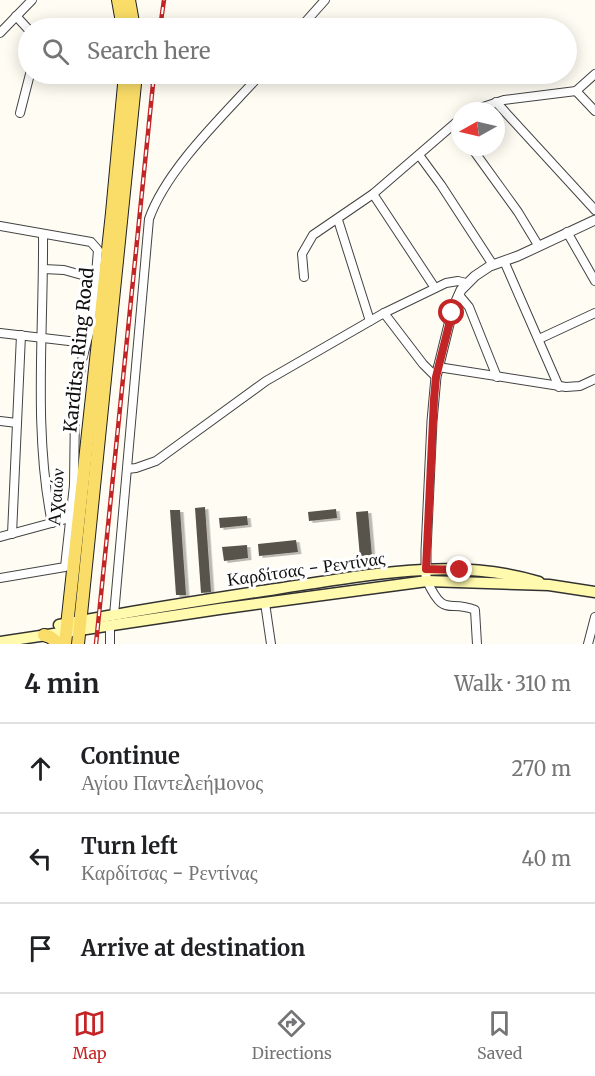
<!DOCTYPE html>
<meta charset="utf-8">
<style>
body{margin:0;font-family:Merriweather,serif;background:#f6f6f6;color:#202124}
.compass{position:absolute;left:451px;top:102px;width:54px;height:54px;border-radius:50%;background:#fff;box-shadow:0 3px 15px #0003;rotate:262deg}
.stop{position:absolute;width:18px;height:18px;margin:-14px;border:4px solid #c32526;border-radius:50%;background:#fff}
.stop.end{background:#c32526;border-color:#fff;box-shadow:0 2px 6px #0008}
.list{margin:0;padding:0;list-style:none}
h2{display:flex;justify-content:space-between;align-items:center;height:78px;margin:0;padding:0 24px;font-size:26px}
h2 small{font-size:20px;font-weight:400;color:#757577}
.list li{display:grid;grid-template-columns:39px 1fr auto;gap:18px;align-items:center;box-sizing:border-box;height:90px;padding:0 24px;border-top:2px solid #e0e0e0}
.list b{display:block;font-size:22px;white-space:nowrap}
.list p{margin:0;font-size:20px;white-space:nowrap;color:#757577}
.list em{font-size:20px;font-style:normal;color:#757577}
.icon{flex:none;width:33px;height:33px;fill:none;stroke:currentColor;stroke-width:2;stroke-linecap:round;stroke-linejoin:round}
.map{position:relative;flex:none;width:595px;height:644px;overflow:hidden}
.search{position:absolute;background:#fff;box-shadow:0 3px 15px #0003;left:18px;right:18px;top:18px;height:66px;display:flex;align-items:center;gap:15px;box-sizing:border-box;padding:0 21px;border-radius:33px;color:#757577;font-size:22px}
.sheet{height:348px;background:#fff}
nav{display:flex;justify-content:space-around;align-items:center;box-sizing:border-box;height:84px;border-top:2px solid #e0e0e0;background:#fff;font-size:16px;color:#757577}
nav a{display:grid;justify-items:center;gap:3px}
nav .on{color:#c32526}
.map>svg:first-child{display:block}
.building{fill:#59524c;filter:url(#shadow)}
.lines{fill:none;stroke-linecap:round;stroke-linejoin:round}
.minor-casing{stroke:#434343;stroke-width:10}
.tertiary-casing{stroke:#434343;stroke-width:11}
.secondary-casing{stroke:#323232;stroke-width:13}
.primary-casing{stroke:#212121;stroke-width:14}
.minor{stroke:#fff;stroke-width:8}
.tertiary{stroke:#fff;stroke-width:9}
.secondary{stroke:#fffaae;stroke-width:10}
.primary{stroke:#fadd68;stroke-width:12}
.rail-casing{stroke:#c32526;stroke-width:4.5}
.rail{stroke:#fff;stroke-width:2;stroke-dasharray:7;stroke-linecap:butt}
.route{stroke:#c32526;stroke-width:8}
.labels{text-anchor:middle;stroke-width:6;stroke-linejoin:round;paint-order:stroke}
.street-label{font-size:18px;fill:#101010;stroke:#fff}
</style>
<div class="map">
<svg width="595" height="644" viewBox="0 0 595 644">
<defs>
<filter id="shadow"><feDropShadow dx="3.5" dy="2" stdDeviation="0" flood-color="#0004"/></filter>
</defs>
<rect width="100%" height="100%" fill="#fffdf3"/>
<!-- building -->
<g class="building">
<path d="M 205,507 L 211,592 L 201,593 L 195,508 Z"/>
<path d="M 336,509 L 337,518 L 309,521 L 308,512 Z"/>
<path d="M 170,510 L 180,510 L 186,595 L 176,595 Z"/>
<path d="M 368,511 L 373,568 L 361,569 L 356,512 Z"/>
<path d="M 247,516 L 248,525 L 220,528 L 219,518 Z"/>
<path d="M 296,540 L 298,552 L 259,556 L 258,544 Z"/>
<path d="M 247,545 L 248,558 L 224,561 L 222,547 Z"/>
</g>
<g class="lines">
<defs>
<g id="minor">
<path d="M 16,16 L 28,29"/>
<path d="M 300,28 L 325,0"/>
<path d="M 0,33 L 32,0"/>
<path d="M 576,91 L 595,111"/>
<path d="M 496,102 L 595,210"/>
<path d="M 471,111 L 504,100 L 576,91 L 595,74"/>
<path d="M 20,113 L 30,74"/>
<path d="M 471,147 L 518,212 L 538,245"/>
<path d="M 419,155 L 441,185 L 493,265"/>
<path d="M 373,194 L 435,288"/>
<path d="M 338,220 L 370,321"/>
<path d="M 0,226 L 91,242 L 98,250 L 92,322 L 82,360 L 75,408 L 74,485 L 65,567 L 0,578"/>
<path d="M 567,232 L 595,281"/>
<path d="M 43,234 C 44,327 33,432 52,523"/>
<path d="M 504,261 L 559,387"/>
<path d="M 43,269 L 64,270 L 96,279"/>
<path d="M 304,277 L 302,254 L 313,235 L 373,194 L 460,119"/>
<path d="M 459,295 L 469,307 L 497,377"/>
<path d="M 384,313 L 423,364 L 436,377"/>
<path d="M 0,333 L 86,343"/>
<path d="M 539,339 L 595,313"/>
<path d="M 438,367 L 566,387 L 580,386 L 595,379"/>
<path d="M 0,421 L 17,423"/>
<path d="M 127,469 L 136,468 L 156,461 L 266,381 L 384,313 L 446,283 L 458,281 L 466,283"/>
<path d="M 12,534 L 21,335"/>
<path d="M 0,537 L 70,518"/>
<path d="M 427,581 C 445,619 448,599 475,610 L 477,644"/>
<path d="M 265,603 L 271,644"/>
<path d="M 114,615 L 149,219 C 167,168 224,115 261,74"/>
<path d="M 110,644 L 110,625"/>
<path d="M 588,644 L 595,617"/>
</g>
<path id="tertiary" d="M 426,575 L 426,551 L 432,421 L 436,377 L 453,308 L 461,290 L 475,276 L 490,266 L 518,256 L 595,220"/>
<g id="secondary">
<path d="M 59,625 C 131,611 204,600 276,589 C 362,576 454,556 539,582"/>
<path d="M 0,642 L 219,609 L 427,581 L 549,585 L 595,592"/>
</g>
<g id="primary">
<path d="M 118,0 L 123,28"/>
<path d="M 129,0 L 134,28"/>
<path d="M 44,635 L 50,637 L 59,644"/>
<path d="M 65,644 L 112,213 L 125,74"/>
<path d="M 78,644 L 136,74"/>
</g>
</defs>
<!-- minor casing -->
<use href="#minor" class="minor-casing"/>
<!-- tertiary casing -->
<use href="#tertiary" class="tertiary-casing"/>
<!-- secondary casing -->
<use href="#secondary" class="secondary-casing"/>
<!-- primary casing -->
<use href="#primary" class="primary-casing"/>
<!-- minor -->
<use href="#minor" class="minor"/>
<!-- tertiary -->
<use href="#tertiary" class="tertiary"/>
<!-- secondary -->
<use href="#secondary" class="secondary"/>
<!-- primary -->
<use href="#primary" class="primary"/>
<defs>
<g id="rail">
<path d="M 160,28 L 164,0"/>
<path d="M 96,644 L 154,74"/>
</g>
</defs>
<!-- rail casing -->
<use href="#rail" class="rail-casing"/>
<!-- rail -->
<use href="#rail" class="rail"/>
</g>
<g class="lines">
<!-- route -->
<path class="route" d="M 452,313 L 436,377 L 434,399 L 426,569 L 460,570"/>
</g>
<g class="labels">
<!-- street labels -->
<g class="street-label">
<text transform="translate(79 350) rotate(-84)" y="6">Karditsa Ring Road</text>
<text transform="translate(56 497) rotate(-86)" y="6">Αχαιών</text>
<text transform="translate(306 569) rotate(-8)" y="6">Καρδίτσας - Ρεντίνας</text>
</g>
</g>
</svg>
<svg class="compass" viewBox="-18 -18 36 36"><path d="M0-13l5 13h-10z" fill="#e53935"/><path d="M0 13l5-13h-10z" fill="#757577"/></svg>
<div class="stop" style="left:452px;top:313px"></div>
<div class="stop end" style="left:460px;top:570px"></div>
<div class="search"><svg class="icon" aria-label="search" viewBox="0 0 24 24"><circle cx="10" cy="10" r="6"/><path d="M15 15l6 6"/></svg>Search here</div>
</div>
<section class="sheet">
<h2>4 min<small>Walk · 310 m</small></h2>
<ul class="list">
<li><svg class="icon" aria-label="ahead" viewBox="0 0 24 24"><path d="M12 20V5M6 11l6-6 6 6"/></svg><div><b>Continue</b><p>Αγίου Παντελεήμονος</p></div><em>270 m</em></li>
<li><svg class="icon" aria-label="left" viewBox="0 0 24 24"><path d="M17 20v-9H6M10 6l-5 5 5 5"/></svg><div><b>Turn left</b><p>Καρδίτσας - Ρεντίνας</p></div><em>40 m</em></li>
<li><svg class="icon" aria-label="arrive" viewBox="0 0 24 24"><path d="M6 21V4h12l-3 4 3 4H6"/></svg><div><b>Arrive at destination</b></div></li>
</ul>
</section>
<nav>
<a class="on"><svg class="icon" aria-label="map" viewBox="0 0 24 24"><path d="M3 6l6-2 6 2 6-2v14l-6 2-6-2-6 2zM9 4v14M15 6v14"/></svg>Map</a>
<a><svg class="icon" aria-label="directions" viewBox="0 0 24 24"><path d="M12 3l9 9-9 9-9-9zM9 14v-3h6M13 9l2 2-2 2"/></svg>Directions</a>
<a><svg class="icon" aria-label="saved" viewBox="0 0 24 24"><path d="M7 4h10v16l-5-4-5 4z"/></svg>Saved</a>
</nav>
